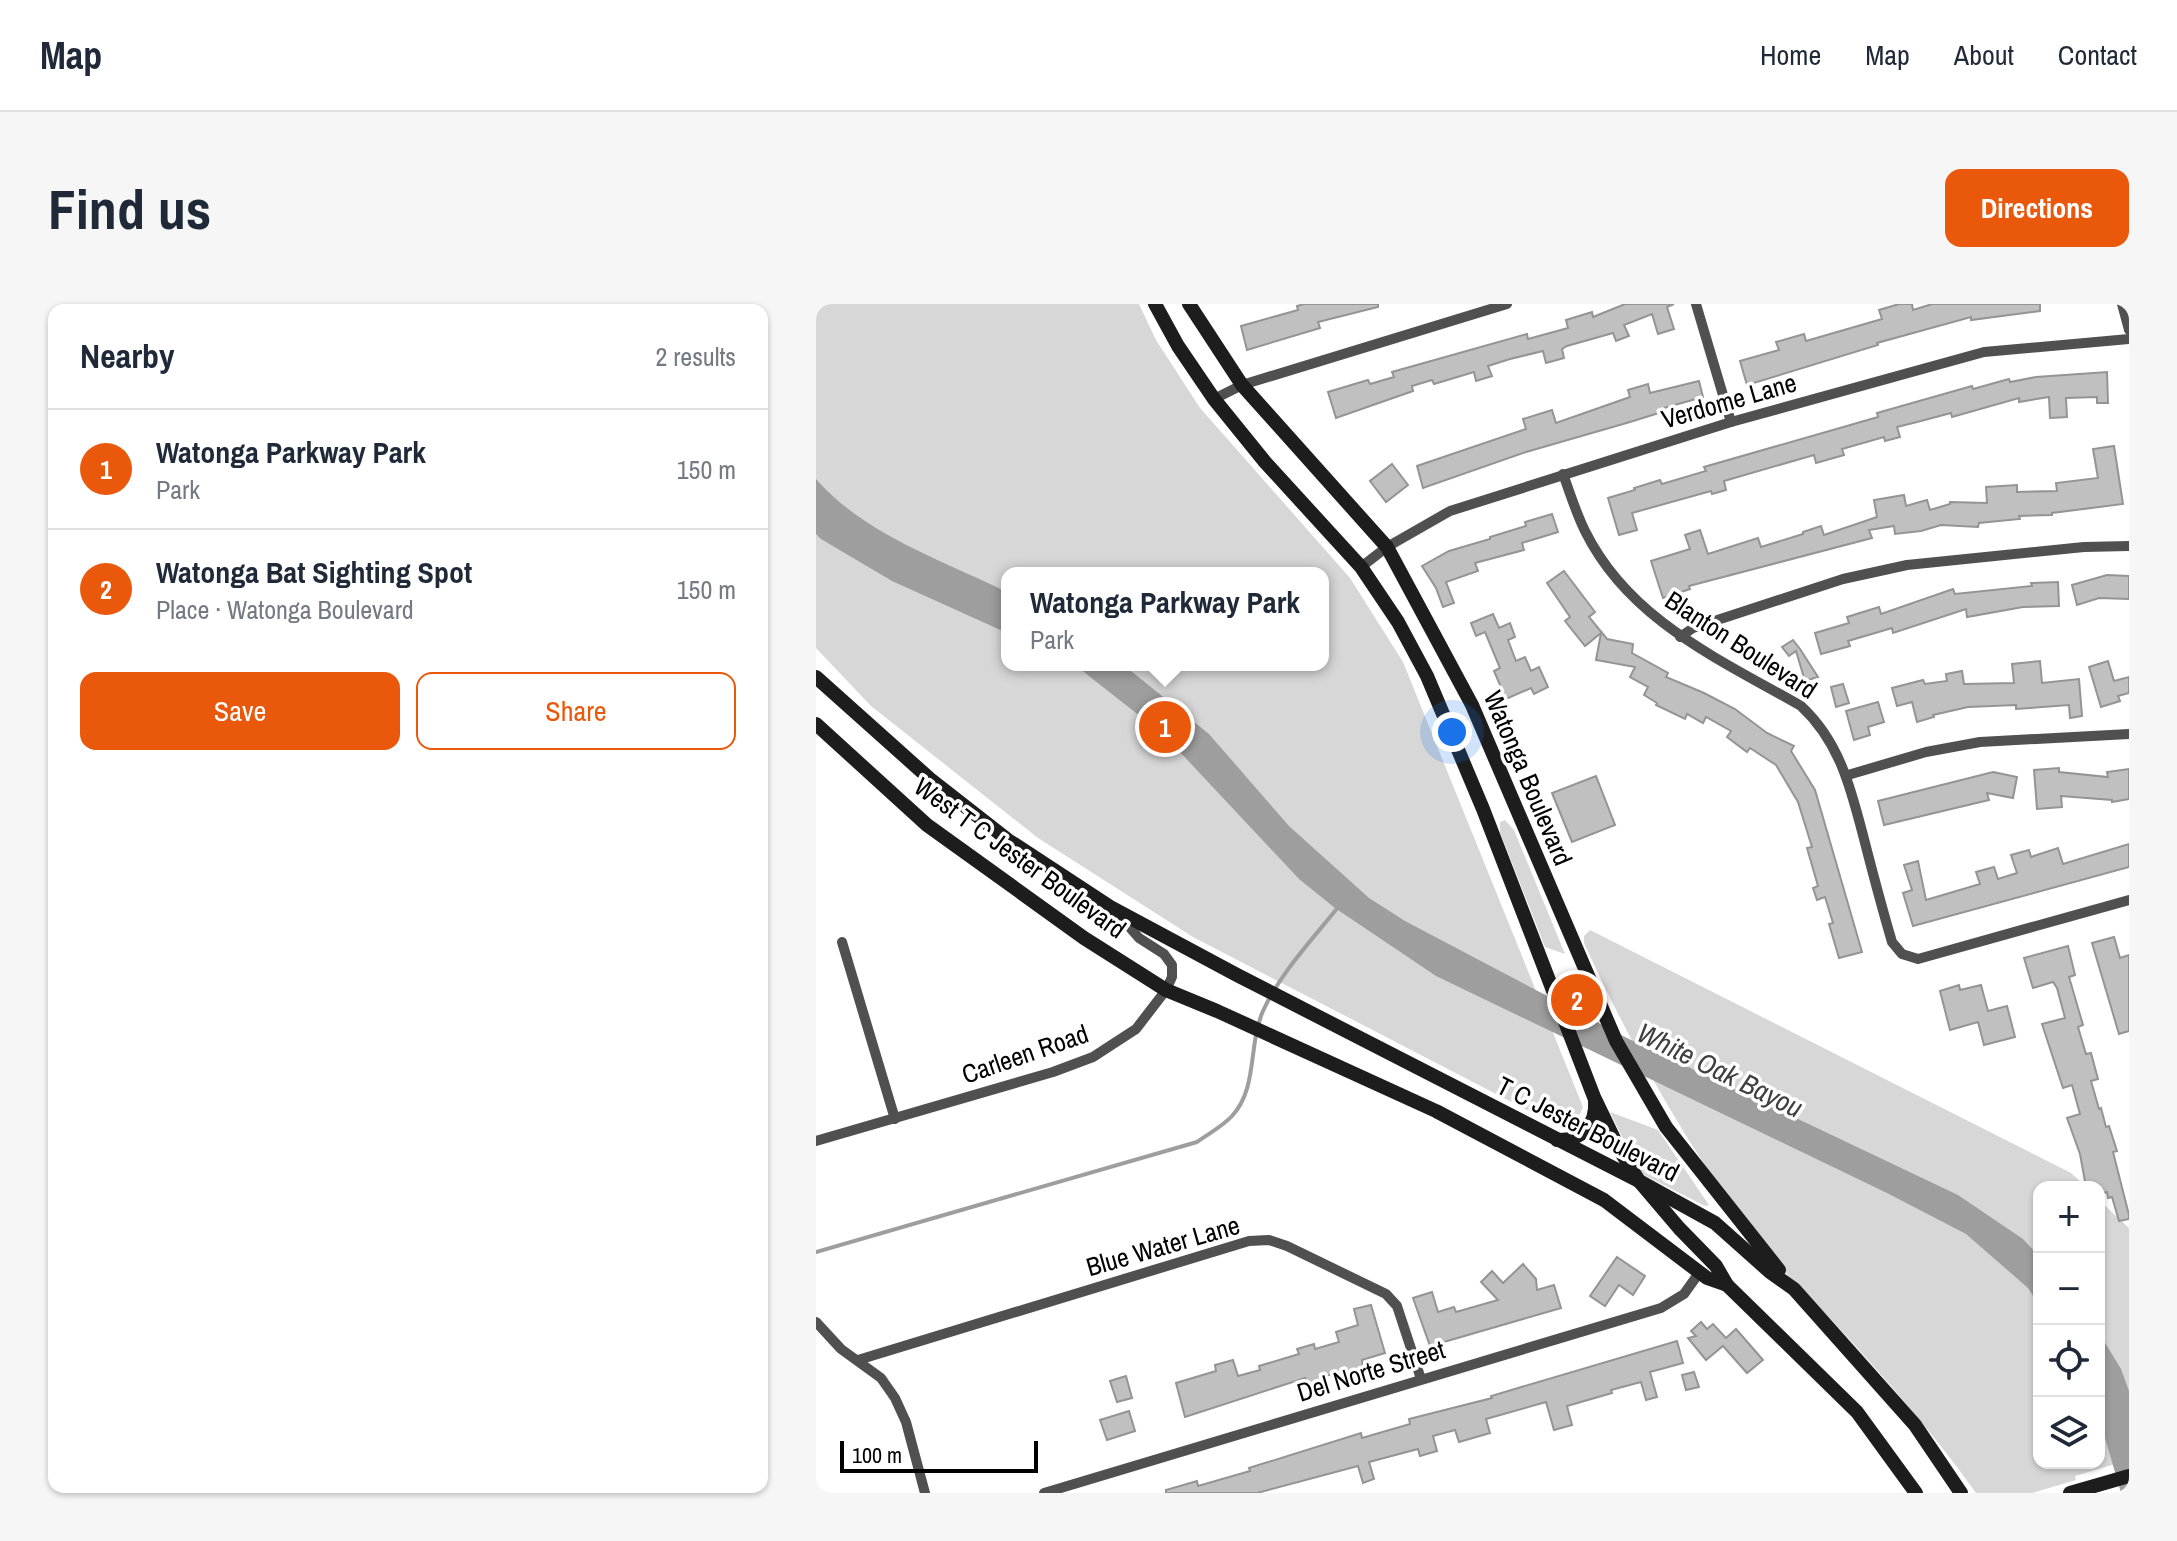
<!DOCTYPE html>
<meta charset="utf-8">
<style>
body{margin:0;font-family:"Archivo Narrow",sans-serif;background:#f6f6f7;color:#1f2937}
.controls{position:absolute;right:24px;bottom:24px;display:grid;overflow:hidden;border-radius:16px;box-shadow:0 2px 6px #0004}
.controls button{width:72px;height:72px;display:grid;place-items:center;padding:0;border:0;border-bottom:2px solid #e0e1e3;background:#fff;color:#1f2937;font:40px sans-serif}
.scale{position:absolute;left:24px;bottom:20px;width:198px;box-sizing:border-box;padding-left:8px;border:4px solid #000;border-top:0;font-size:22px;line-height:28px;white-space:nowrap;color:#000;-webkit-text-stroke:6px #fff;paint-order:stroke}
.you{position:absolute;left:636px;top:428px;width:28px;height:28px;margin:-20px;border:6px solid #fff;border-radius:50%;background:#1a73e8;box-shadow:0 0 0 12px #1a73e833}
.badge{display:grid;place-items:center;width:52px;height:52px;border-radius:50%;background:#ea580c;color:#fff;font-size:26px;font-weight:700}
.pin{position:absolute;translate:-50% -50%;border:4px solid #fff;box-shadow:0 2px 8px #0006}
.popup{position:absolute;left:185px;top:263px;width:328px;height:104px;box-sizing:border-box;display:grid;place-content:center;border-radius:16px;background:#fff;filter:drop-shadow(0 2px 6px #0005);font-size:26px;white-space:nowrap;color:#747a83}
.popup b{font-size:30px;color:#1f2937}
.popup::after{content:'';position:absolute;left:50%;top:100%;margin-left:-16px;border:16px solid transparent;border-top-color:#fff}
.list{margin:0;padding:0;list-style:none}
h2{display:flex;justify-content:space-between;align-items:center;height:104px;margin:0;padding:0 32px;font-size:34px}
h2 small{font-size:26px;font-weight:400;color:#747a83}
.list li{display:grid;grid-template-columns:52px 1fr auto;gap:24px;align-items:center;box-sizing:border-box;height:120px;padding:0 32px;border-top:2px solid #e0e1e3}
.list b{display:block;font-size:30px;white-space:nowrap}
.list p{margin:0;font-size:26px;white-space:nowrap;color:#747a83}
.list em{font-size:26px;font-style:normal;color:#747a83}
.actions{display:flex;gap:16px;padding:24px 32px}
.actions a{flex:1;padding:18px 0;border:2px solid #ea580c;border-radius:16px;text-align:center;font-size:28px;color:#ea580c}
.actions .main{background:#ea580c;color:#fff}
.icon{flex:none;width:44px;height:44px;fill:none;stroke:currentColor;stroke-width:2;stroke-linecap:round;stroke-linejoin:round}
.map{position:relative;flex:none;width:1313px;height:1189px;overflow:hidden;border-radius:16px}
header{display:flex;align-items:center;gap:48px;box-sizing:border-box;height:112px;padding:0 40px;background:#fff;border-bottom:2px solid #e0e1e3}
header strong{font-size:38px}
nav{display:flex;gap:44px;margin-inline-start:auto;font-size:28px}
.intro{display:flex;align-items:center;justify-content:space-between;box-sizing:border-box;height:192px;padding:0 48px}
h1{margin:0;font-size:56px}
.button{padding:20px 36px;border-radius:16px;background:#ea580c;color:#fff;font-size:28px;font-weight:700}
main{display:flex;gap:48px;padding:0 48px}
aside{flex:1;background:#fff;border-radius:16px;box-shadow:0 2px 6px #0004}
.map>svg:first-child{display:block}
.green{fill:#d7d7d7;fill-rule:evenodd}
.water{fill:#9e9e9e}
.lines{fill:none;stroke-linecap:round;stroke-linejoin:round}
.stream{stroke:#9e9e9e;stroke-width:4}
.building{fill:#c0c0c0;stroke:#949494;stroke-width:2}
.street{stroke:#505050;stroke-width:10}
.secondary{stroke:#1d1d1d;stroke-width:14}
.labels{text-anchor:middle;stroke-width:7;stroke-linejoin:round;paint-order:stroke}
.street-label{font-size:26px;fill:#000;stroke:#fff}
.water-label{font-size:28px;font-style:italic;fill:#3f3f3f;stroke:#fff}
</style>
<header>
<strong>Map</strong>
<nav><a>Home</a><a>Map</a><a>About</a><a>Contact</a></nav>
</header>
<div class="intro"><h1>Find us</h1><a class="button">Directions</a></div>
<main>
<aside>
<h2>Nearby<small>2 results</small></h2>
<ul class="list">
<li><span class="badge">1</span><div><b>Watonga Parkway Park</b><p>Park</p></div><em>150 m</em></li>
<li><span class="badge">2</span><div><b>Watonga Bat Sighting Spot</b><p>Place · Watonga Boulevard</p></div><em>150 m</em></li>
</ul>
<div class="actions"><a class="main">Save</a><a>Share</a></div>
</aside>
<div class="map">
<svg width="1313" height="1189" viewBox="0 0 1313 1189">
<rect width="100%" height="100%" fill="#fff"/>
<!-- green -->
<g class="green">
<path d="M 0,0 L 323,0 L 340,36 L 384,104 L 534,274 L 587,358 L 767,803 L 761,816 L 740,821 L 377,633 L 222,534 L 55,402 L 0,344 ZM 191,269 L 507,269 L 507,361 L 191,361 Z"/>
<path d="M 689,516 L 698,526 L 749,650 L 729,643 L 684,528 L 684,518 Z"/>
<path d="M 774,626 L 1255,869 L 1270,883 L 1223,883 L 1223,1159 L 1283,1159 L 1283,896 L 1313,924 L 1313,1156 L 1259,1172 L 1260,1176 L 1216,1189 L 1160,1189 C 1118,1130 1070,1075 1020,1021 C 996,995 968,970 946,942 C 875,850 816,744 768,639 L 768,632 Z"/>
<path d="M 794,808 L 842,826 L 893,901 L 889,902 L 824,869 Z"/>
</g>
<!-- water -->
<g class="water">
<path d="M 0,175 C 49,231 126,256 191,288 L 191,329 L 76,277 L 5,235 L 0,230 Z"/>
<path d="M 259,361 L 307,361 L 325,375 L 393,430 L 473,522 L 553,594 L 589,617 L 811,734 L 1142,891 L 1207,935 L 1223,952 L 1223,1001 L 1212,984 L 1150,930 L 1071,889 L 620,672 L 519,604 L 483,575 L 348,431 Z"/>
<path d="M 1283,1029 L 1305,1065 L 1313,1087 L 1313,1189 L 1305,1189 L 1283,1113 Z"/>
</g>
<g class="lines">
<!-- stream -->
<g class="stream">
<path d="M 827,745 L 834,734"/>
<path d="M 0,948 L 381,838 C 392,830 407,822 416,812 C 442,784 432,741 447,707 C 465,668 496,636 523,602"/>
</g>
</g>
<!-- building -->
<g class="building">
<path d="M 488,0 L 562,0 L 562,3 L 502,18 L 504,24 L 431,46 L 425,22 L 482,6 L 481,2 Z"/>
<path d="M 809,0 L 858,0 L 851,3 L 858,25 L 842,30 L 836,10 L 808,21 L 813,32 L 800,37 L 797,29 L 751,42 L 746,45 L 748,54 L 730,59 L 727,47 L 694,55 L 672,62 L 676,72 L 660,77 L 658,68 L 618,80 L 616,76 L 596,82 L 597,87 L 520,114 L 512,88 L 552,76 L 554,80 L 578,73 L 576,68 L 711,30 L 712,35 L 752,24 L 750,16 L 776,8 L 777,13 Z"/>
<path d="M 1083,0 L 1096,0 L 1097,6 L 1116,0 L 1224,0 L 1224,7 L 1155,16 L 1155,13 L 1061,39 L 1062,41 L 931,81 L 924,57 L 963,46 L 960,38 L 988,30 L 990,37 L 1066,15 L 1063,6 Z"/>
<path d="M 1291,68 L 1292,99 L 1281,99 L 1281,93 L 1250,94 L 1251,113 L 1234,114 L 1233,93 L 1203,98 L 1203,94 L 1136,113 L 1135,109 L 1101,118 L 1081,123 L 1084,133 L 1069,137 L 1068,133 L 1026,145 L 1028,151 L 1000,159 L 998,151 L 908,177 L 910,186 L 896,190 L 895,187 L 816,209 L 821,226 L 803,231 L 792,194 L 819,186 L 818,184 L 844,176 L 846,180 L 890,167 L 888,163 L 1062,113 L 1061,109 L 1156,82 L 1157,85 L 1193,75 L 1194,78 L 1220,73 Z"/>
<path d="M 883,77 L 887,93 L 848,104 L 849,107 L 814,118 L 710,148 L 607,184 L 601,162 L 710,125 L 707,115 L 736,106 L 740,119 L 814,93 L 812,86 L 832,80 L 834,89 Z"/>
<path d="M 1298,142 L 1307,200 L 1236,209 L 1236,211 L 1203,212 L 1204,215 L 1163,219 L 1162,223 L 1125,221 L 1105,227 L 1079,230 L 1078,222 L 1053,226 L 1056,234 L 873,282 L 874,285 L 847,294 L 835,257 L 874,245 L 869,231 L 884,226 L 892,250 L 942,234 L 945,243 L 987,230 L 987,228 L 1005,222 L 1008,231 L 1061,213 L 1058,196 L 1088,191 L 1090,202 L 1111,196 L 1114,206 L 1134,200 L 1134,198 L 1171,199 L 1170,183 L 1201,181 L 1201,188 L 1241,187 L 1240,179 L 1282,174 L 1277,145 Z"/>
<path d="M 576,160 L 592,181 L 570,198 L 554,177 Z"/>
<path d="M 736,210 L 742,228 L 706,239 L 708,246 L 659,259 L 662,267 L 630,278 L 638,299 L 627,303 L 620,284 L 606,262 L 633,247 L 674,235 L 674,233 L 710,222 L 709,218 Z"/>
<path d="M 748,267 L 779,308 L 773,313 L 791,335 L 817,340 L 816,349 L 852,369 L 850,373 L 888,389 L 919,405 L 951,429 L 978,442 L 975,447 L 999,486 L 1046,648 L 1023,654 L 1013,620 L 1017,619 L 1009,593 L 1001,596 L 997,584 L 1002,582 L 991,544 L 996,543 L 982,498 L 960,461 L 934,444 L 931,448 L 911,433 L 915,427 L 890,413 L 887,419 L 871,410 L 869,415 L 840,401 L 841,399 L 828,391 L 832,383 L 814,373 L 819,363 L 780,356 L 785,329 L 769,342 L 749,317 L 754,313 L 731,279 Z"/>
<path d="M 1291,271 L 1313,272 L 1313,295 L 1283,294 L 1261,301 L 1256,281 Z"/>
<path d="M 1242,278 L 1243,302 L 1207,303 L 1151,313 L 1150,305 L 1077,329 L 1076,324 L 1032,337 L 1034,342 L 1005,350 L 999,329 L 1033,319 L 1031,313 L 1063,303 L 1065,310 L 1137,285 L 1139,290 L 1216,282 L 1215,279 Z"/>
<path d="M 677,310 L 683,324 L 694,319 L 699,333 L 692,336 L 700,357 L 709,353 L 715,367 L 723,363 L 732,383 L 718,390 L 715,384 L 690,395 L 678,367 L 684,364 L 669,328 L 660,332 L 655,319 Z"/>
<path d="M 977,336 L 984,345 L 1002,373 L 989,377 L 980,347 L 973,352 L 966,343 Z"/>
<path d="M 1224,357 L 1226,379 L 1263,375 L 1266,412 L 1254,414 L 1253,401 L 1200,405 L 1200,401 L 1152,403 L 1117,411 L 1118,413 L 1101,418 L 1096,398 L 1081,402 L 1076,384 L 1107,376 L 1109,380 L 1131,377 L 1130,370 L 1146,367 L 1148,380 L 1198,379 L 1196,360 Z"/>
<path d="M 1292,357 L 1298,377 L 1313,373 L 1313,389 L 1302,392 L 1304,397 L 1285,403 L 1273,363 Z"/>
<path d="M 1027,380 L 1033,399 L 1020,403 L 1015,383 Z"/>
<path d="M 1062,398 L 1068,418 L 1052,423 L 1054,431 L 1038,436 L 1030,407 Z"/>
<path d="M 1243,464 L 1243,468 L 1292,473 L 1291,468 L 1313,465 L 1313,495 L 1296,498 L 1296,496 L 1245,492 L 1246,503 L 1221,505 L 1218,466 Z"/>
<path d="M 1177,468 L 1201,473 L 1197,494 L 1171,489 L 1173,496 L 1068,521 L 1062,497 Z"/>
<path d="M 780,472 L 799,521 L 756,538 L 736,489 Z"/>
<path d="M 1313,540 L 1313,563 L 1097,622 L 1087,589 L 1096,586 L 1088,561 L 1102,557 L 1110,596 L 1164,580 L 1160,568 L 1178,563 L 1182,575 L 1201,569 L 1195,551 L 1213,546 L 1215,553 L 1242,544 L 1247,560 Z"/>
<path d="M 1298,633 L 1304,654 L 1313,651 L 1313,727 L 1303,730 L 1276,639 Z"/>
<path d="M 1252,642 L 1259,671 L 1253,673 L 1267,721 L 1262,723 L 1270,750 L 1275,749 L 1282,775 L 1275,777 L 1283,805 L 1285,804 L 1290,823 L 1293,822 L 1301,847 L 1297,848 L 1313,911 L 1313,915 L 1303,917 L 1296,893 L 1292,894 L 1291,888 L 1283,890 L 1283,883 L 1270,883 L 1264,850 L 1251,814 L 1264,810 L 1256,781 L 1247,784 L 1226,720 L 1249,714 L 1241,684 L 1237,678 L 1217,684 L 1208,654 Z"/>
<path d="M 1143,681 L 1144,686 L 1165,681 L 1172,707 L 1191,702 L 1199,733 L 1168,741 L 1162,718 L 1134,726 L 1124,687 Z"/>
<path d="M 801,953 L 829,972 L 817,991 L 803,981 L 789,1002 L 774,992 Z"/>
<path d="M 707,960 L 720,975 L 721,986 L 738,981 L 745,1004 L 614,1042 L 597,994 L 616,988 L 622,1008 L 638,1003 L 640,1008 L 682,996 L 665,978 L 676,967 L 687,979 Z"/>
<path d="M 555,1001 L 569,1049 L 546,1056 L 547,1063 L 509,1072 L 509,1075 L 491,1080 L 489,1074 L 369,1113 L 360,1079 L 400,1067 L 399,1061 L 417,1056 L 422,1072 L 444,1066 L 443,1062 L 483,1050 L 481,1045 L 498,1040 L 499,1045 L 523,1038 L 520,1028 L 542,1021 L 538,1005 Z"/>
<path d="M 885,1018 L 891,1025 L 897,1020 L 910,1034 L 920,1025 L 947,1056 L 931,1069 L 907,1042 L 890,1056 L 872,1034 L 880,1032 L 875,1027 Z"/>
<path d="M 861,1037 L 867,1059 L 834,1068 L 841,1093 L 830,1096 L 825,1078 L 795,1086 L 796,1089 L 751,1102 L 756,1121 L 738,1126 L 730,1098 L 670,1115 L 674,1129 L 643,1138 L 639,1126 L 617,1132 L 621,1147 L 604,1152 L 602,1145 L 553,1158 L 558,1175 L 547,1179 L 542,1162 L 441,1189 L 350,1189 L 350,1186 L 381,1177 L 382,1182 L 434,1167 L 433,1164 L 545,1129 L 546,1134 L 594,1120 L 593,1115 L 676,1094 L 675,1092 Z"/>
<path d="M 878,1068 L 883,1083 L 870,1086 L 866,1071 Z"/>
<path d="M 310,1072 L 316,1094 L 301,1098 L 294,1077 Z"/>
<path d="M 313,1107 L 319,1127 L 291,1136 L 284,1116 Z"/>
</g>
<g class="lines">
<!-- street -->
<g class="street">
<path d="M 880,0 L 915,118"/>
<path d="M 1306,0 L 1313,26"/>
<path d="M 398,95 L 426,81 L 691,0"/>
<path d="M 747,170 C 754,189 760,209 769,227 C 813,316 903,355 985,402 C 1024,438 1035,485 1048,535 C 1057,570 1066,604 1076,638 L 1086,650 L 1102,655 L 1313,596"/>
<path d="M 545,263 L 571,243 L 634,207 L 915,118 L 1168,48 L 1313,35"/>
<path d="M 864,333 L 877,324 L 1027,275 L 1091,261 L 1268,243 L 1313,242"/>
<path d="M 1032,471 L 1110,448 L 1164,438 L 1313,430"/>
<path d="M 26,638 L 79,815"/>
<path d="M 0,837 L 237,768 L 277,753 L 320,725 L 350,686 L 356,673 L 356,661 L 348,650 L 323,634 L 303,611"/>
<path d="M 0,1018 L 25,1045 L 65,1074 L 79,1094 L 90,1118 L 109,1189"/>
<path d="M 42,1056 L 433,937 L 453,936 L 471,942 L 570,990 L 581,1002 L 605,1075"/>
<path d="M 228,1189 L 845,1004 L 868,990 L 883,969"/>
</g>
<!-- secondary -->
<g class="secondary">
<path d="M 339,0 L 362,42 L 398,95 L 449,158 L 545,263 L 582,318 L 611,372 L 667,505 L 778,793 L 803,845 L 823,877 L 863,924 L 900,962 L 911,981"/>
<path d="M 373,0 L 426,81 L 571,243 L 656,401 L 800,737 L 850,823 L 963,966"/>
<path d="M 0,373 L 114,475 L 192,536 L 296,604 L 421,671 L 823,877 L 899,919 L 954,968 L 978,985 L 1099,1121 L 1145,1189"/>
<path d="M 0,420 L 111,521 L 268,634 L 350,686 L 401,707 L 620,807 L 788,896 L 891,974 L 911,981 L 1041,1108 L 1100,1189"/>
<path d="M 741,836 C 765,837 781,821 779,797"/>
<path d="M 1254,1189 L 1313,1172"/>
</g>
</g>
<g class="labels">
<!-- street labels -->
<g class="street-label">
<text transform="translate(913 97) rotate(-16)" y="9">Verdome Lane</text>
<text transform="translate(925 341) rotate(33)" y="9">Blanton Boulevard</text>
<text transform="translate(712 474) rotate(67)" y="9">Watonga Boulevard</text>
<text transform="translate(204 554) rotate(36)" y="9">West T C Jester Boulevard</text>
<text transform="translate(209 750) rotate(-19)" y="9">Carleen Road</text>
<text transform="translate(772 825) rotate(27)" y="9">T C Jester Boulevard</text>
<text transform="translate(347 942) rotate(-16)" y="9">Blue Water Lane</text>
<text transform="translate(555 1067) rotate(-17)" y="9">Del Norte Street</text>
</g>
<!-- water labels -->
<g class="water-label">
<text transform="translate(904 766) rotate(26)" y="10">White Oak Bayou</text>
</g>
</g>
</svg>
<div class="controls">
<button>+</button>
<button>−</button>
<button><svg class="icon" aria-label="locate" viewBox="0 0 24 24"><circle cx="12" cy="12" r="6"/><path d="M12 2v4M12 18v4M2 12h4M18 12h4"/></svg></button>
<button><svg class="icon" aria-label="layers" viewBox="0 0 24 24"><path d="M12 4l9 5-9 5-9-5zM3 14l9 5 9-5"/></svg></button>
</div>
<div class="scale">100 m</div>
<div class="you"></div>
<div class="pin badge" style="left:349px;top:423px">1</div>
<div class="popup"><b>Watonga Parkway Park</b>Park</div>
<div class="pin badge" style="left:761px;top:696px">2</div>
</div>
</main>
